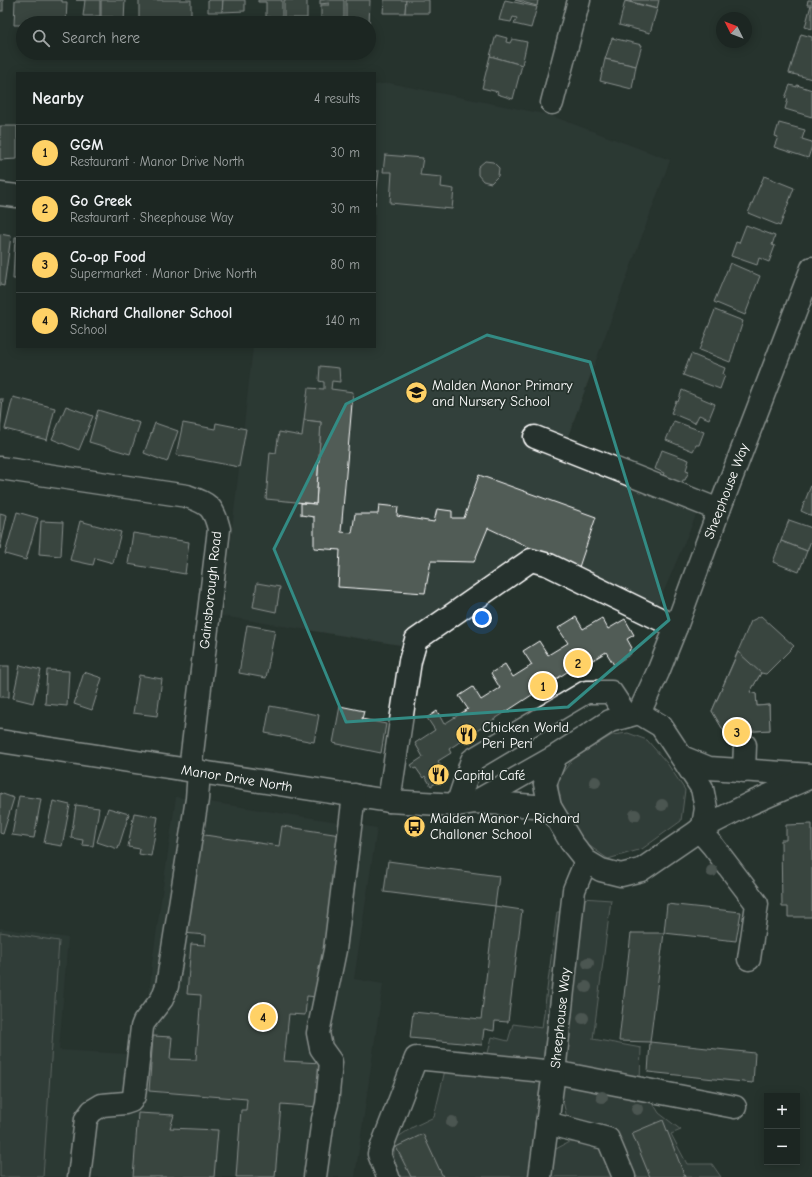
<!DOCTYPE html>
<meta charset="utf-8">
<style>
body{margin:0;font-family:"Comic Neue",sans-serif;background:#29322f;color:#f1f3f6}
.controls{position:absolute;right:12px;bottom:12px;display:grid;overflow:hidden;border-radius:0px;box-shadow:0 2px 10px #0003}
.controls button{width:36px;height:36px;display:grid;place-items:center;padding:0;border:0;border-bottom:1px solid #3a4340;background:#1c2622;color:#f1f3f6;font:20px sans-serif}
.compass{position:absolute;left:716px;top:12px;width:36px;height:36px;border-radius:50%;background:#1c2622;box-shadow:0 2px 10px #0003;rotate:312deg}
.you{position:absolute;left:482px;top:618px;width:14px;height:14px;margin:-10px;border:3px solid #fff;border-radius:50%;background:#1a73e8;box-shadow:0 0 0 6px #1a73e833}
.badge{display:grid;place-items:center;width:26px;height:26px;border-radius:50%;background:#ffd166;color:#111;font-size:13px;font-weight:700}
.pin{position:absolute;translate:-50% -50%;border:2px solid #fff;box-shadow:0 1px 4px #0006}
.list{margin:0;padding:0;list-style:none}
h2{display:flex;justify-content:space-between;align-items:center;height:52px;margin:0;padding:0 16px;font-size:17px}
h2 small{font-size:13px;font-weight:400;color:#a0a5a5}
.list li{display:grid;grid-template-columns:26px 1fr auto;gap:12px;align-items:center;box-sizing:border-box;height:56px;padding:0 16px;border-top:1px solid #3a4340}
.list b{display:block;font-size:15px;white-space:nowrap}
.list p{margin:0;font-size:13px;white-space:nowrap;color:#a0a5a5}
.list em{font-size:13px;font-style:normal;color:#a0a5a5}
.icon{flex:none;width:22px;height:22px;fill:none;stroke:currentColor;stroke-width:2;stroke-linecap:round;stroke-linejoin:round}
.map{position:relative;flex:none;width:812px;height:1177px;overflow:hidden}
.search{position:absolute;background:#1c2622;box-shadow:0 2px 10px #0003;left:16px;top:16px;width:360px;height:44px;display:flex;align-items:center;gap:10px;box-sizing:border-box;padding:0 14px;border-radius:22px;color:#a0a5a5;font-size:15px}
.panel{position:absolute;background:#1c2622;box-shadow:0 2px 10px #0003;left:16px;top:72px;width:360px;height:276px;border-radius:0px}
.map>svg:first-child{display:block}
.built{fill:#333f3a}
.green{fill:#3e4944;stroke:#9ea4a2}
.building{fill:#515c57;stroke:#fff}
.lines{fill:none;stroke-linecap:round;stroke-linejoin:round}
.minor-casing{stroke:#fff;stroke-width:25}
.minor{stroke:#26332d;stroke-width:22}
.tree{fill:#78807d}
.marked{fill:none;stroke:#338b84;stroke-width:3;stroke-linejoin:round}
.labels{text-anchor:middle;stroke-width:3.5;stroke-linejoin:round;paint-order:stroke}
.poi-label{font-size:14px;fill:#fff;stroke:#26332d;text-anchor:start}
.street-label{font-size:14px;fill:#fff;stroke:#26332d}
</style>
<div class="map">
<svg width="812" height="1177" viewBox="0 0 812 1177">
<rect width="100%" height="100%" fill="#26332d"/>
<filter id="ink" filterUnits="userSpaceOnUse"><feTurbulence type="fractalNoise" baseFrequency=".025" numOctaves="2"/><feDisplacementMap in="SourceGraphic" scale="8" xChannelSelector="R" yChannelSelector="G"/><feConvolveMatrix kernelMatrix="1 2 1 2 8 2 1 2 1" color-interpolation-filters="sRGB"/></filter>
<g filter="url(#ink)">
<!-- built -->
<g class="built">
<path d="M 389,83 L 549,115 L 670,160 L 567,439 L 705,494 L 658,605 L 531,550 L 400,645 L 222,616 L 253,347 L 375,347 L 375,85 Z"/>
<path d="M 176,797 L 377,828 L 354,979 L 383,984 L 355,1177 L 0,1177 L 0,928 L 68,938 L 59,1050 L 144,1055 L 152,963 Z"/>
</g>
<!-- green -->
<g class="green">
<path d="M 628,733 L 647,740 L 667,763 L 685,790 L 681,821 L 642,849 L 608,859 L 584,842 L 557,801 L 559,777 L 573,759 L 612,735 Z"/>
<path d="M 583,898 L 611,900 L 593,1039 L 641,1048 L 640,1082 L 659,1113 L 681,1130 L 671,1134 L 687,1164 L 712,1164 L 721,1177 L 551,1177 L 554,1150 L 569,1142 L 585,1143 L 567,1118 L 562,1097 Z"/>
<path d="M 557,912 L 561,912 L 529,1177 L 392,1177 L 395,1139 L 413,1127 L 434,1117 L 445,1070 L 482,1077 L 492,1037 L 508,1041 L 513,1024 L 542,1028 Z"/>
<path d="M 0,932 L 59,941 L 43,1177 L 0,1177 Z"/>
</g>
<!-- building -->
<g class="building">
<rect x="0" y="0" width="3" height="11"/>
<path d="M 15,0 L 62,0 L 62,2 L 67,2 L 66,23 L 50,23 L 50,19 L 28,18 L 27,23 L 23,23 L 23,25 L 14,25 Z"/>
<path d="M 76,0 L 100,0 L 100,16 L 83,16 L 85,0 Z"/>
<path d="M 101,0 L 125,0 L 124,22 L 113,22 L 113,17 L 101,17 Z"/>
<rect x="139" y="0" width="52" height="23"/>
<path d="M 208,0 L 223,0 L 222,12 L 208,12 Z"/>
<path d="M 223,0 L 245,0 L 245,11 L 222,12 Z"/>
<path d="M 258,0 L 282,0 L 282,18 L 266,17 L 266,2 L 258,2 Z"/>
<rect x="284" y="0" width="23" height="18"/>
<path d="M 320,0 L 344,0 L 344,18 L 321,18 L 321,5 L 329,5 L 329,3 L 320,4 Z"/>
<path d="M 346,0 L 370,0 L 369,24 L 369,23 L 357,23 L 357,18 L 346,18 Z"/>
<path d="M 384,0 L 406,0 L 405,13 L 383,13 Z"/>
<path d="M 406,0 L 429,0 L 429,13 L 405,13 Z"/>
<path d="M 505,0 L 537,7 L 531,28 L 514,24 L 517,18 L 513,17 L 511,22 L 499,20 Z"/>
<path d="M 515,0 L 538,0 L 537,6 Z"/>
<path d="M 625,0 L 659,0 L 657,9 Z"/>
<path d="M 808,0 L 812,0 L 812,29 L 805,27 L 811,5 L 807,5 Z"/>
<path d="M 625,1 L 657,9 L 650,33 L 619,25 Z"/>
<path d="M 801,34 L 812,37 L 812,79 L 789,73 Z"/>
<path d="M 496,35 L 507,38 L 506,42 L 510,43 L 512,39 L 527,42 L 522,65 L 490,56 Z"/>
<path d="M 612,38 L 642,45 L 636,66 L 605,59 Z"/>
<path d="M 490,56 L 522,65 L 513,99 L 497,94 L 498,92 L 482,88 Z"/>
<path d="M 605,59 L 636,66 L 632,89 L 600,81 Z"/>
<path d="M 790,85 L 797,87 L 797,85 L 812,90 L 812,117 L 785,109 L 788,99 L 785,98 Z"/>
<path d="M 779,123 L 805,130 L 802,139 L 812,142 L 812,146 L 808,158 L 774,147 L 778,137 L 775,136 Z"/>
<path d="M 0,126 L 17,126 L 17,159 L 0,160 Z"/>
<path d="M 385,155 L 423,158 L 420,175 L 442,177 L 441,187 L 454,189 L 452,209 L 390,203 L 392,172 L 383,172 Z"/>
<path d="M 485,161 L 493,162 L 499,168 L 498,176 L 491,183 L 483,181 L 478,175 L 478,167 Z"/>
<path d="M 375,171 L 379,171 L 375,205 Z"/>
<path d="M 764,176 L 794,188 L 780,226 L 748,213 Z"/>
<path d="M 746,225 L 775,236 L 772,245 L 775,246 L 769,262 L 759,258 L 757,265 L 731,256 L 736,242 L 739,243 Z"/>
<path d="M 0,234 L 11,236 L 4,286 L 0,285 Z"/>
<path d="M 15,237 L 17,237 L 17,279 L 13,279 Z"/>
<path d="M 730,263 L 760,276 L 745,315 L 714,302 Z"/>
<path d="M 715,310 L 743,321 L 730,362 L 699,350 Z"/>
<path d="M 691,354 L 725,368 L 723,374 L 725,375 L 720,389 L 683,375 Z"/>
<path d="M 320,366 L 339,368 L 340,382 L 332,381 L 331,389 L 353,392 L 341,532 L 352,533 L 355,514 L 378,514 L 379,505 L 398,507 L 397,516 L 434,522 L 437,509 L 452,511 L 452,518 L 464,518 L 479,475 L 596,517 L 578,570 L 488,528 L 474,562 L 431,561 L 425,593 L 338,587 L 340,550 L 314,548 L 314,517 L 301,515 L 301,503 L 316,504 L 321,422 L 304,420 L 308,388 L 324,389 L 324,382 L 319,381 Z"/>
<path d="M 682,390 L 715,404 L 709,419 L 699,415 L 695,423 L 671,413 L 676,401 L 678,402 Z"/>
<path d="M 13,397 L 55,408 L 47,440 L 5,429 Z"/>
<path d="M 0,399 L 3,399 L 0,432 Z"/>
<path d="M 66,406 L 93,416 L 79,450 L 52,439 Z"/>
<path d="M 98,410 L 140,423 L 130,454 L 89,442 Z"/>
<path d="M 304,420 L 321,422 L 316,504 L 266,499 L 270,452 L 276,453 L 279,432 L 302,436 Z"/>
<path d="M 674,421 L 704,432 L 699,445 L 696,445 L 693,451 L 666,440 Z"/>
<path d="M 155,423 L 178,431 L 167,462 L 144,453 Z"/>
<path d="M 183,423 L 215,429 L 216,423 L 246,429 L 239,467 L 176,455 Z"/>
<path d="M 662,450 L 689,460 L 686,470 L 689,471 L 685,480 L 683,480 L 678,491 L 660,485 L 664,473 L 655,469 Z"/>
<path d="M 812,483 L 812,516 L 801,511 Z"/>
<path d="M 17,512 L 38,518 L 26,560 L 5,554 Z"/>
<path d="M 0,513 L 7,515 L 0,549 Z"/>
<path d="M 789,520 L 812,528 L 812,538 L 807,551 L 781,541 Z"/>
<path d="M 41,521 L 63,522 L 61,556 L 39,554 Z"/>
<path d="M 80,521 L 121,532 L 113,563 L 95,558 L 93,565 L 70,560 Z"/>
<path d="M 133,533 L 189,542 L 185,574 L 128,564 Z"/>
<path d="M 781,541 L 807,551 L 799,572 L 773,562 Z"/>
<path d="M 257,583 L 280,587 L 276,612 L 253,607 Z"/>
<path d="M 761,616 L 794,646 L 766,674 L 761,673 L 750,692 L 756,694 L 757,706 L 769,705 L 770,730 L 725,733 L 712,711 L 751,621 Z"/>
<path d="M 576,617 L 583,629 L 602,618 L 608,629 L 625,619 L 634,635 L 627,639 L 632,648 L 629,650 L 631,654 L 614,665 L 606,652 L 593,660 L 590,657 L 449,749 L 451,753 L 438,761 L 447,776 L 431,786 L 425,776 L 423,778 L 416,768 L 414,769 L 411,765 L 423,757 L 415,743 L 435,730 L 427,718 L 437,711 L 444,724 L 468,709 L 459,696 L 473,687 L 481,700 L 500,688 L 491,673 L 505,664 L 513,677 L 532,665 L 523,651 L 539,641 L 548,655 L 568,643 L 558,628 Z"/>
<path d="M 247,625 L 275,630 L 266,678 L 239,673 Z"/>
<path d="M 738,652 L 761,673 L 750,692 L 756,694 L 757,706 L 769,705 L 770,730 L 725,733 L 712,711 Z"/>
<path d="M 20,665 L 41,670 L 33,703 L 13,698 Z"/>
<rect x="0" y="666" width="9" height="31"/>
<path d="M 47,670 L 69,671 L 67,706 L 45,704 Z"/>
<path d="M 84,672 L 102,678 L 92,710 L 74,704 Z"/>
<path d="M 139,675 L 162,679 L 157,716 L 133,713 Z"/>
<path d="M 270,706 L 319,715 L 314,742 L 265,733 Z"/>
<path d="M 340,706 L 364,711 L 362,719 L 386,724 L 381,753 L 333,743 Z"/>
<path d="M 0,793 L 14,798 L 3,834 L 0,833 Z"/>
<path d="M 19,796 L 41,799 L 34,838 L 12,835 Z"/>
<path d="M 53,801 L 70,805 L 62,846 L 44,843 Z"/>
<path d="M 76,805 L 99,808 L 93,846 L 82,845 L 83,840 L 71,838 Z"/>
<path d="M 108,808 L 129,814 L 118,849 L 97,842 Z"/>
<path d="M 134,813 L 158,817 L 151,856 L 139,854 L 140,849 L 128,847 Z"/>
<path d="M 812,824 L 812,917 L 788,917 L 788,907 L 782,907 L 781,840 L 786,840 L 786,825 Z"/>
<path d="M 282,826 L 340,835 L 317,997 L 307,996 L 305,1015 L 289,1014 L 284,1061 L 322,1063 L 319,1107 L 281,1104 L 275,1177 L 236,1177 L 241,1110 L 246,1110 L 247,1099 L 149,1091 L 153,1036 L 172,1037 L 170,1059 L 196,1060 L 201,995 L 187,994 L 191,944 L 205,945 L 206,935 L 183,933 L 198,834 L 279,846 Z"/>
<path d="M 388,861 L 499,876 L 495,906 L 384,892 Z"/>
<path d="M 667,904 L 741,912 L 736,941 L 664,933 Z"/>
<path d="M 495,906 L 522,910 L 508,1022 L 495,1021 L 494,1031 L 484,1029 L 482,1045 L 410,1038 L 413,1012 L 481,1019 Z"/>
<path d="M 631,933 L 664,933 L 650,1042 L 619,1041 Z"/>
<path d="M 650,1042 L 755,1053 L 753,1083 L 648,1072 Z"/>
<path d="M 138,1113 L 174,1115 L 170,1128 L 218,1130 L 214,1177 L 133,1177 Z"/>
<path d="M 663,1120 L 685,1177 L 650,1177 L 632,1133 Z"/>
<path d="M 423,1134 L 443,1177 L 411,1177 L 396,1147 Z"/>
</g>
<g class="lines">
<defs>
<g id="minor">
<path d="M 552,103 L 579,0"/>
<path d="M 0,194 L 17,196"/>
<path d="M 535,437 L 719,510"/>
<path d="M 0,468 L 187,496 C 208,504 213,505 219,529 L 190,770"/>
<path d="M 639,713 L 658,672 L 676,627 L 719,510 L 812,268"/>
<path d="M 0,741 L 389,801 L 457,805 L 475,802 L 550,807"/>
<path d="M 682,757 L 709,768 L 812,775"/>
<path d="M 744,771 L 745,745"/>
<path d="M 389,801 L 410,661 L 416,640 L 531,560 L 549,565 L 676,627"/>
<path d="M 475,802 L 556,756 L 610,721 L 639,713 L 661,726 L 702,788 L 706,808 L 703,826 L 698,831 L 641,870 L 621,875 L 601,870 L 586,861 L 571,842 L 550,807 L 545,784 L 556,756"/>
<path d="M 457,805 L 472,760 L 586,692 L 611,692 L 627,716"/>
<path d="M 703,826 L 710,824 L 749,804 L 811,777"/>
<path d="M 698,831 L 706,838 L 713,846 L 757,904 L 749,959"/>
<path d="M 547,1123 L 608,1139 L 624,1177"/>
<path d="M 79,1177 L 86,1119 L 92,1111 L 102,1105 L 125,1103 L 131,1101 L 134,1096 L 142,1027 L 144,1022 L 162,999 L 167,986 L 197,799 L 199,771"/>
<path d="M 315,1177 L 323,1119 L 327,1104 L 331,1062 L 321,1048 L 318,1033 L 335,950 L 354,795"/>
<path d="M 388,1177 L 379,1154 L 416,1058 L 554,1072 L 735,1107"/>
<path d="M 540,1177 L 554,1072 L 574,890 L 586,861"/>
</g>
</defs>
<!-- minor casing -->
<use href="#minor" class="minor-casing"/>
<!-- minor -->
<use href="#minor" class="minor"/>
</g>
<!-- trees -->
<g class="tree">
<circle cx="595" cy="782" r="6"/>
<circle cx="662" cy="805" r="6"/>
<circle cx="635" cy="815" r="6"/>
<circle cx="712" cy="871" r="6"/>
<circle cx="588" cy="963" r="6"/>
<circle cx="586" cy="987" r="6"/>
<circle cx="583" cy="1018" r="6"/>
<circle cx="602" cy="1097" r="6"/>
<circle cx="637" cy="1109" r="6"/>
<circle cx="452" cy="1122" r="6"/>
</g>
</g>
<!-- marked area -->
<path d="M0 0H812V1177H0ZM 487,335 L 590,362 L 669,620 L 568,707 L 346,722 L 274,549 L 346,404 Z" fill="#26332d" fill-opacity=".55" fill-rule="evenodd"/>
<path class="marked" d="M 487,335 L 590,362 L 669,620 L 568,707 L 346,722 L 274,549 L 346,404 Z"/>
<!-- icons -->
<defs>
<symbol id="school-disc" viewBox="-11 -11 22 22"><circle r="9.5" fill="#ffd166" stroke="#26332d"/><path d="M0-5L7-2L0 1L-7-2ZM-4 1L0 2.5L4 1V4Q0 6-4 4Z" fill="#111"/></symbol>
<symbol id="restaurant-disc" viewBox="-11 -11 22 22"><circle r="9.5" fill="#ffd166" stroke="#26332d"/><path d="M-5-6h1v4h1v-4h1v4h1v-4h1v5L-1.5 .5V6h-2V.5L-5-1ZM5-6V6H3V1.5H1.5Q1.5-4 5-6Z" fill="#111"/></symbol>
<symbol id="bus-disc" viewBox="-11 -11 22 22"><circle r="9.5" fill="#ffd166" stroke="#26332d"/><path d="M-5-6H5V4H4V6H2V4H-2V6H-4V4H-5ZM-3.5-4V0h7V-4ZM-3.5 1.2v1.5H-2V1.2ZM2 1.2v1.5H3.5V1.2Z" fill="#111"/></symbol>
</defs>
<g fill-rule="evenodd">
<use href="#school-disc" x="404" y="380" width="25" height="25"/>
<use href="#restaurant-disc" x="454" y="722" width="25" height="25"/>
<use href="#restaurant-disc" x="426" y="762" width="25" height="25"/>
<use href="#bus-disc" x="402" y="814" width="25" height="25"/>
</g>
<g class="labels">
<!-- poi labels -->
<g class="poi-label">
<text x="432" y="390">Malden Manor Primary<tspan x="432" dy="16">and Nursery School</tspan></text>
<text x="482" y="732">Chicken World<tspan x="482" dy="16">Peri Peri</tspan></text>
<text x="454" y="780">Capital Café</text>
<text x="430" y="823">Malden Manor / Richard<tspan x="430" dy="16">Challoner School</tspan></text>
</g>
<!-- street labels -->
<g class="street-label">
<text transform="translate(726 491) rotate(-69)" y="5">Sheephouse Way</text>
<text transform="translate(210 590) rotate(-84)" y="5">Gainsborough Road</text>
<text transform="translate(237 778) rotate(9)" y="5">Manor Drive North</text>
<text transform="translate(560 1018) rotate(-84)" y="5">Sheephouse Way</text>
</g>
</g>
</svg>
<div class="controls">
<button>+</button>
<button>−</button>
</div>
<svg class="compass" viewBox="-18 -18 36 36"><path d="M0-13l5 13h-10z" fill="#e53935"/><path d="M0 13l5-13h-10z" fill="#a0a5a5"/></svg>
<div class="you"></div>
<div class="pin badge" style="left:543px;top:686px">1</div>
<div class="pin badge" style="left:578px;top:663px">2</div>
<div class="pin badge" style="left:737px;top:732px">3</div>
<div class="pin badge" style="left:263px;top:1017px">4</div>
<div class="search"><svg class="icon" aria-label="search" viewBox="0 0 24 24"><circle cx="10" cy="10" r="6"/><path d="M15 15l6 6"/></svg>Search here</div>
<section class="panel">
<h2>Nearby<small>4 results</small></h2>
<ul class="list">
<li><span class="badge">1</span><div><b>GGM</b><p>Restaurant · Manor Drive North</p></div><em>30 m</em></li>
<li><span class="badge">2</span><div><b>Go Greek</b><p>Restaurant · Sheephouse Way</p></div><em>30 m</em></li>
<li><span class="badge">3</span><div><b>Co-op Food</b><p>Supermarket · Manor Drive North</p></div><em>80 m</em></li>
<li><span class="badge">4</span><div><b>Richard Challoner School</b><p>School</p></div><em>140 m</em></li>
</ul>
</section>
</div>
